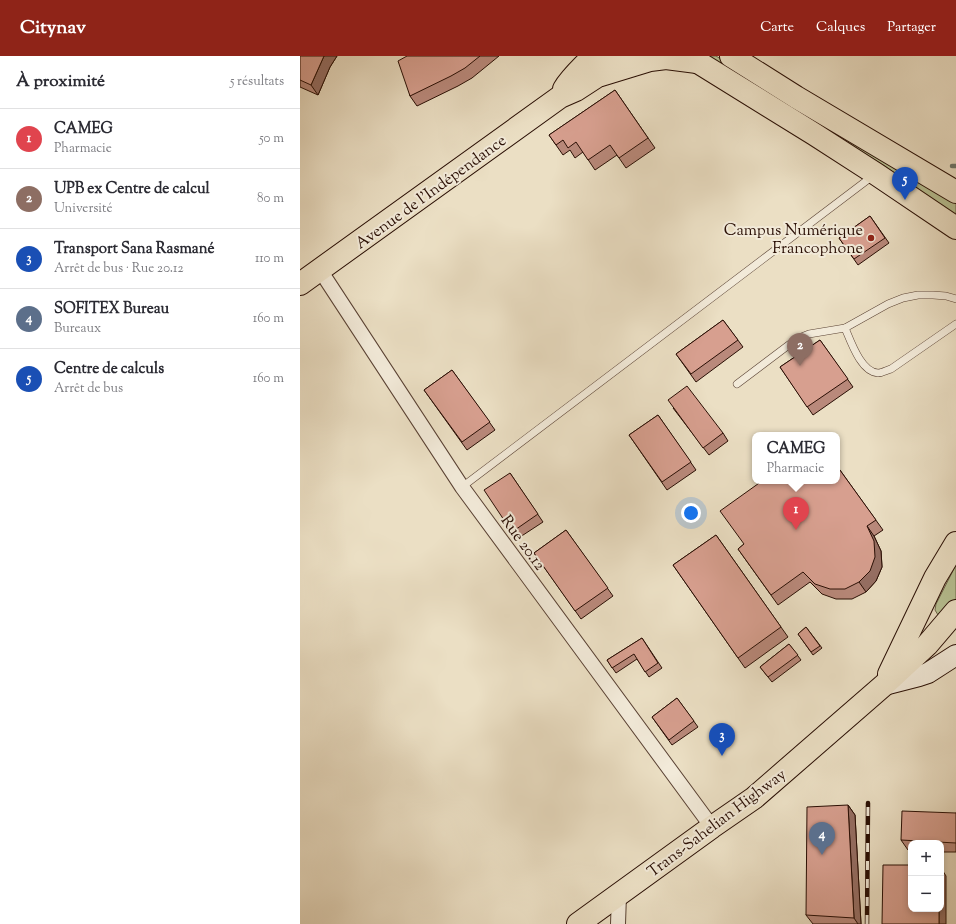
<!DOCTYPE html>
<html lang="fr">
<meta charset="utf-8">
<style>
body{margin:0;font-family:"Sorts Mill Goudy",serif;background:#f2f2f3;color:#2b2b33}
.controls{position:absolute;right:12px;bottom:12px;display:grid;overflow:hidden;border-radius:8px;box-shadow:0 2px 6px #0003}
.controls button{width:36px;height:36px;display:grid;place-items:center;padding:0;border:0;border-bottom:1px solid #e1e1e2;background:#fff;color:#2b2b33;font:20px sans-serif}
.you{position:absolute;left:391px;top:457px;width:14px;height:14px;margin:-10px;border:3px solid #fff;border-radius:50%;background:#1a73e8;box-shadow:0 0 0 6px #1a73e833}
.badge{display:grid;place-items:center;width:26px;height:26px;border-radius:50%;background:#8f2418;color:#fff;font-size:13px;font-weight:700}
.pin{position:absolute;translate:-50% -33px;filter:drop-shadow(0 1px 2px #0008)}
.pin::after{content:'';position:absolute;top:21px;width:14px;height:12px;background:inherit;clip-path:polygon(0 0,100% 0,50% 100%)}
.popup{position:absolute;left:452px;top:376px;width:88px;height:52px;box-sizing:border-box;display:grid;place-content:center;border-radius:8px;background:#fff;filter:drop-shadow(0 1px 3px #0005);font-size:13px;white-space:nowrap;color:#7c7c81}
.popup b{font-size:15px;color:#2b2b33}
.popup::after{content:'';position:absolute;left:50%;top:100%;margin-left:-8px;border:8px solid transparent;border-top-color:#fff}
.list{margin:0;padding:0;list-style:none}
h2{display:flex;justify-content:space-between;align-items:center;height:52px;margin:0;padding:0 16px;font-size:17px}
h2 small{font-size:13px;font-weight:400;color:#7c7c81}
.list li{display:grid;grid-template-columns:26px 1fr auto;gap:12px;align-items:center;box-sizing:border-box;height:60px;padding:0 16px;border-top:1px solid #e1e1e2}
.list b{display:block;font-size:15px;white-space:nowrap}
.list p{margin:0;font-size:13px;white-space:nowrap;color:#7c7c81}
.list em{font-size:13px;font-style:normal;color:#7c7c81}
.map{position:relative;flex:none;width:656px;height:868px;overflow:hidden}
header{display:flex;align-items:center;gap:24px;box-sizing:border-box;height:56px;padding:0 20px;background:#8f2418;color:#fff}
header strong{font-size:19px}
nav{display:flex;gap:22px;margin-inline-start:auto;font-size:14px}
main{display:flex}
aside{flex:1;background:#fff}
.map>svg:first-child{display:block}
.green{fill:#b8c294;stroke:#70684c}
.lines{fill:none;stroke-linecap:round;stroke-linejoin:round}
.stream{stroke:#6c776c;stroke-width:4.5}
.lane-casing{stroke:#5a4234;stroke-width:8}
.street-casing{stroke:#5a4234;stroke-width:16}
.secondary-casing{stroke:#290e04;stroke-width:22}
.highway-casing{stroke:#290e04;stroke-width:24}
.lane{stroke:#f2ead9;stroke-width:7}
.street{stroke:#f2ead9;stroke-width:14}
.secondary{stroke:#f2ead9;stroke-width:20}
.highway{stroke:#ebdfc4;stroke-width:22}
.rail-casing{stroke:#290e04;stroke-width:4.5}
.rail{stroke:#f2ead9;stroke-width:3;stroke-dasharray:9;stroke-linecap:butt}
.wall{fill:#b9897b;stroke:#290e04}
.shaded-wall{fill:#966f64;stroke:#290e04}
.building{fill:#d79f8f;stroke:#290e04}
.poi-dot{fill:#8f2418;stroke:#f2ead9;stroke-width:1.5}
.labels{text-anchor:middle;stroke-width:4;stroke-linejoin:round;paint-order:stroke}
.street-label{font-size:16px;fill:#290e04;stroke:#f2ead9}
.poi-label{font-size:16px;fill:#290e04;stroke:#f2ead9;text-anchor:end}
</style>
<header>
<strong>Citynav</strong>
<nav><a>Carte</a><a>Calques</a><a>Partager</a></nav>
</header>
<main>
<aside>
<h2>À proximité<small>5 résultats</small></h2>
<ul class="list">
<li><span class="badge" style="background:#e0444e">1</span><div><b>CAMEG</b><p>Pharmacie</p></div><em>50 m</em></li>
<li><span class="badge" style="background:#8d6e63">2</span><div><b>UPB ex Centre de calcul</b><p>Université</p></div><em>80 m</em></li>
<li><span class="badge" style="background:#1a4fb4">3</span><div><b>Transport Sana Rasmané</b><p>Arrêt de bus · Rue 20.12</p></div><em>110 m</em></li>
<li><span class="badge" style="background:#5c6f8a">4</span><div><b>SOFITEX Bureau</b><p>Bureaux</p></div><em>160 m</em></li>
<li><span class="badge" style="background:#1a4fb4">5</span><div><b>Centre de calculs</b><p>Arrêt de bus</p></div><em>160 m</em></li>
</ul>
</aside>
<div class="map">
<svg width="656" height="868" viewBox="0 0 656 868">
<rect width="100%" height="100%" fill="#ebdfc4"/>
<filter id="stains"><feTurbulence type="fractalNoise" baseFrequency=".005" numOctaves="4"/><feColorMatrix values="0 0 0 0 .2 0 0 0 0 .09 0 0 0 0 .02 0 0 0 .5 -.17"/></filter>
<radialGradient id="worn" r=".72"><stop offset=".6" stop-color="#630" stop-opacity="0"/><stop offset="1" stop-color="#630" stop-opacity=".3"/></radialGradient>
<!-- green -->
<g class="green">
<path d="M 405,0 L 416,0 L 588,105 L 656,144 L 656,161 L 585,110 Z"/>
<path d="M 656,509 L 656,546 L 642,561 L 638,559 L 635,554 L 636,548 Z"/>
</g>
<g class="lines">
<!-- stream -->
<path class="stream" d="M 652,110 L 656,110"/>
<defs>
<g id="lane">
<path d="M 545,272 C 551,286 561,316 578,317 C 582,317 587,314 591,313 L 656,268"/>
<path d="M 437,328 L 490,288 L 499,282 L 509,278 L 545,272 L 588,248 L 603,242 L 618,239 L 633,239 L 646,240 L 656,243"/>
<path d="M 162,431 L 574,119"/>
</g>
<g id="street">
<path d="M 20,214 L 162,431 L 412,771"/>
<path d="M 318,868 L 319,839"/>
</g>
<path id="secondary" d="M 584,629 L 619,620 L 628,617 L 656,599"/>
<g id="highway">
<path d="M 388,0 L 514,78 L 576,118 L 656,172"/>
<path d="M 431,0 L 496,41 L 656,136"/>
<path d="M 301,19 L 350,4 L 366,2 L 397,6"/>
<path d="M 264,33 C 271,21 284,10 293,0"/>
<path d="M 0,228 L 260,41 L 276,34 L 296,21 L 317,0"/>
<path d="M 589,618 L 635,522 L 656,487"/>
<path d="M 278,868 L 412,771 L 454,742 L 584,629 L 627,589 L 656,555"/>
</g>
</defs>
<!-- lane casing -->
<use href="#lane" class="lane-casing"/>
<!-- street casing -->
<use href="#street" class="street-casing"/>
<!-- secondary casing -->
<use href="#secondary" class="secondary-casing"/>
<!-- highway casing -->
<use href="#highway" class="highway-casing"/>
<!-- lane -->
<use href="#lane" class="lane"/>
<!-- street -->
<use href="#street" class="street"/>
<!-- secondary -->
<use href="#secondary" class="secondary"/>
<!-- highway -->
<use href="#highway" class="highway"/>
<defs>
<path id="rail" d="M 567,868 L 568,747"/>
</defs>
<!-- rail casing -->
<use href="#rail" class="rail-casing"/>
<!-- rail -->
<use href="#rail" class="rail"/>
</g>
<!-- wall -->
<g class="wall">
<path d="M 0,0 L 37,0 L 30,11 L 18,39 L 0,31 Z"/>
<path d="M 107,0 L 199,0 L 172,22 L 158,30 L 117,50 L 110,40 Z"/>
<path d="M 315,34 L 355,92 L 326,112 L 317,99 L 295,114 L 283,96 L 275,102 L 270,94 L 263,99 L 249,79 Z"/>
<path d="M 570,160 L 589,187 L 558,209 L 539,182 Z"/>
<path d="M 423,264 L 443,291 L 396,326 L 376,298 Z"/>
<path d="M 520,284 L 553,331 L 513,359 L 480,311 Z"/>
<path d="M 152,314 L 195,374 L 167,394 L 124,334 Z"/>
<path d="M 373,352 L 423,377 L 428,385 L 409,399 Z"/>
<path d="M 358,359 L 396,414 L 367,434 L 329,379 Z"/>
<path d="M 537,410 L 583,474 L 574,480 L 581,495 L 582,511 L 576,525 L 566,536 L 552,543 L 536,543 L 522,538 L 510,526 L 478,549 L 438,493 L 444,488 Z"/>
<path d="M 210,417 L 243,466 L 217,483 L 212,476 Z"/>
<path d="M 266,474 L 313,540 L 281,563 L 234,497 Z"/>
<path d="M 416,479 L 488,581 L 445,612 L 373,509 Z"/>
<path d="M 506,571 L 522,592 L 513,599 L 498,578 Z"/>
<path d="M 342,582 L 362,612 L 349,621 L 337,603 L 316,617 L 307,604 Z"/>
<path d="M 489,588 L 501,604 L 472,626 L 460,611 Z"/>
<path d="M 377,642 L 398,671 L 372,689 L 352,661 Z"/>
<path d="M 548,749 L 555,759 L 561,868 L 513,868 L 506,859 Z"/>
<path d="M 656,757 L 656,796 L 641,796 L 641,787 L 611,787 L 611,794 L 608,794 L 601,784 Z"/>
</g>
<!-- shaded-wall -->
<g class="shaded-wall">
<path d="M 24,0 L 37,0 L 30,11 L 18,39 L 11,29 Z"/>
<path d="M 567,470 L 574,480 L 581,495 L 582,511 L 576,525 L 566,536 L 559,526 Z"/>
<path d="M 548,749 L 555,759 L 561,868 L 558,868 L 554,862 Z"/>
<path d="M 641,812 L 646,820 L 646,868 L 639,868 L 639,853 L 641,853 Z"/>
</g>
<!-- building -->
<g class="building">
<path d="M 0,0 L 24,0 L 11,29 L 0,24 Z"/>
<path d="M 107,0 L 180,0 L 165,12 L 151,20 L 110,40 L 98,5 Z"/>
<path d="M 315,34 L 348,82 L 319,102 L 310,89 L 288,104 L 276,86 L 268,92 L 263,84 L 256,89 L 249,79 Z"/>
<path d="M 570,160 L 585,182 L 554,203 L 539,182 Z"/>
<path d="M 423,264 L 438,284 L 391,318 L 376,298 Z"/>
<path d="M 520,284 L 548,323 L 507,351 L 480,311 Z"/>
<path d="M 152,314 L 190,366 L 162,386 L 124,334 Z"/>
<path d="M 387,330 L 423,377 L 403,392 L 368,344 Z"/>
<path d="M 358,359 L 391,406 L 362,426 L 329,379 Z"/>
<path d="M 537,410 L 576,464 L 567,470 L 574,485 L 575,501 L 570,515 L 559,526 L 545,533 L 530,533 L 515,528 L 503,516 L 471,539 L 438,493 L 444,488 L 420,455 L 462,425 L 537,425 Z"/>
<path d="M 210,417 L 238,458 L 212,476 L 184,434 Z"/>
<path d="M 266,474 L 308,532 L 275,555 L 234,497 Z"/>
<path d="M 416,479 L 481,571 L 438,602 L 373,509 Z"/>
<path d="M 506,571 L 520,590 L 511,596 L 498,578 Z"/>
<path d="M 342,582 L 358,607 L 345,616 L 334,598 L 312,612 L 307,604 Z"/>
<path d="M 489,588 L 498,599 L 468,621 L 460,611 Z"/>
<path d="M 377,642 L 394,665 L 369,684 L 352,661 Z"/>
<path d="M 548,749 L 554,862 L 506,859 L 507,751 Z"/>
<path d="M 602,755 L 656,757 L 656,787 L 601,784 Z"/>
<path d="M 583,809 L 611,809 L 611,853 L 639,853 L 639,868 L 582,868 Z"/>
</g>
<!-- markers -->
<circle class="poi-dot" cx="571" cy="182" r="4"/>
<g class="labels">
<!-- street labels -->
<g class="street-label">
<text transform="translate(130 135) rotate(-36)" y="6">Avenue de l'Indépendance</text>
<text transform="translate(224 486) rotate(54)" y="6">Rue 20.12</text>
<text transform="translate(416 766) rotate(-37)" y="6">Trans-Sahelian Highway</text>
</g>
<!-- poi labels -->
<g class="poi-label">
<text x="563" y="179">Campus Numérique<tspan x="563" dy="18">Francophone</tspan></text>
</g>
</g>
<rect width="100%" height="100%" filter="url(#stains)"/>
<rect width="100%" height="100%" fill="url(#worn)"/>
</svg>
<div class="controls">
<button>+</button>
<button>−</button>
</div>
<div class="you"></div>
<div class="pin badge" style="left:496px;top:474px;background:#e0444e">1</div>
<div class="popup"><b>CAMEG</b>Pharmacie</div>
<div class="pin badge" style="left:500px;top:310px;background:#8d6e63">2</div>
<div class="pin badge" style="left:422px;top:700px;background:#1a4fb4">3</div>
<div class="pin badge" style="left:522px;top:799px;background:#5c6f8a">4</div>
<div class="pin badge" style="left:605px;top:144px;background:#1a4fb4">5</div>
</div>
</main>
